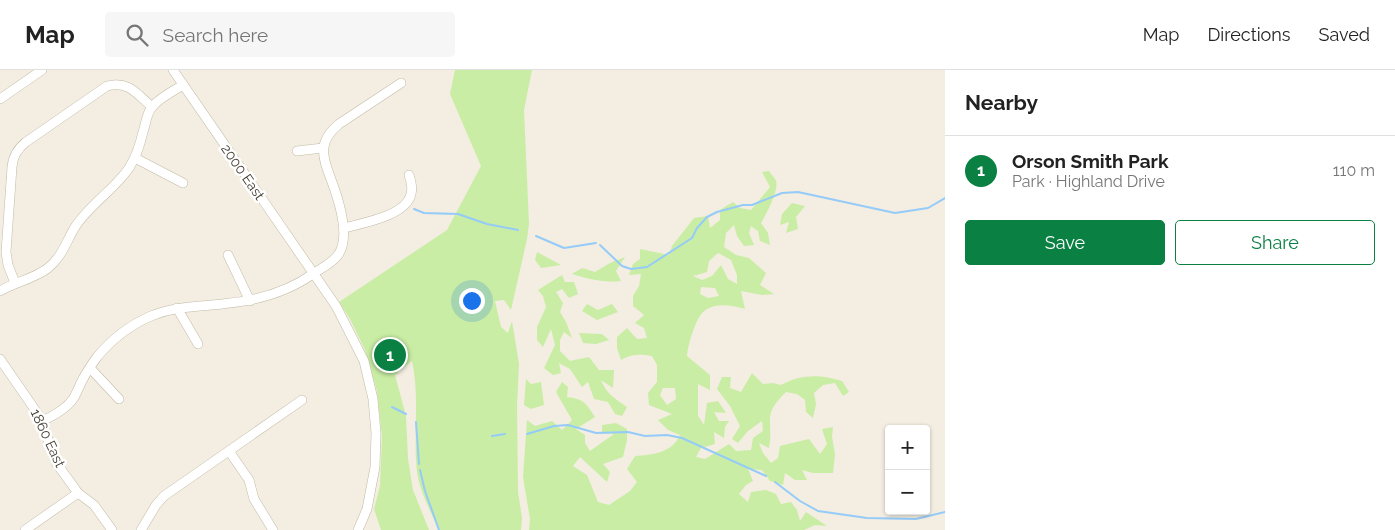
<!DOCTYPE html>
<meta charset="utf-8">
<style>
body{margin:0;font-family:Raleway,sans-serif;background:#f6f6f6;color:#222}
.controls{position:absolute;right:15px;bottom:15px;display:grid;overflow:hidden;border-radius:5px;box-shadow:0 1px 4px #0004}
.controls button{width:45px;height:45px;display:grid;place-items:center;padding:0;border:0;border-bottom:1px solid #e0e0e0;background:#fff;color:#222;font:25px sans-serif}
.you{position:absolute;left:471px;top:230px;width:18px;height:18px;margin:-12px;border:4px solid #fff;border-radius:50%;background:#1a73e8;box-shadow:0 0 0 8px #1a73e833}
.badge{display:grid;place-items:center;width:32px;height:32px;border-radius:50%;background:#0b8043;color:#fff;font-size:16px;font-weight:700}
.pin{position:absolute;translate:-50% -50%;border:2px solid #fff;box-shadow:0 1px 5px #0006}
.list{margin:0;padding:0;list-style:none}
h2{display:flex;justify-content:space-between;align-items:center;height:65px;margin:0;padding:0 20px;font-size:21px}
h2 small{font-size:16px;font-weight:400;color:#767676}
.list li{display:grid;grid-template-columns:32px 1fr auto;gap:15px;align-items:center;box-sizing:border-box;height:70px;padding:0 20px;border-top:1px solid #e0e0e0}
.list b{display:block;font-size:19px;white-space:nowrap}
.list p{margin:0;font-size:16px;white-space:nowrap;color:#767676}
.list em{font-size:16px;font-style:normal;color:#767676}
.actions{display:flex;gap:10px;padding:15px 20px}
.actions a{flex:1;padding:11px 0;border:1px solid #0b8043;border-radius:5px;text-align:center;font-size:18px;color:#0b8043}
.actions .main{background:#0b8043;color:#fff}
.icon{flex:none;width:28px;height:28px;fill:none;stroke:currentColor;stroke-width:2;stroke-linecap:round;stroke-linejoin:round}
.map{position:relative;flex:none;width:945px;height:460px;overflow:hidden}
header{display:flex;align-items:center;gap:30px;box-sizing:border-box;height:70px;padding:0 25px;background:#fff;border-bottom:1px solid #e0e0e0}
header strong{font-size:24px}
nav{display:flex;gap:28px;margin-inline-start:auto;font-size:18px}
.search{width:350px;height:45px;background:#f6f6f6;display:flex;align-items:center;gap:12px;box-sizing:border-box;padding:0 18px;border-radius:5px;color:#767676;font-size:19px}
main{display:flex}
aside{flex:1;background:#fff}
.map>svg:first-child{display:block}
.green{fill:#c9eda4;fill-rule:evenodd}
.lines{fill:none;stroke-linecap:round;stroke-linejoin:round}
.stream{stroke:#95cbf8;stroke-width:2}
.minor-casing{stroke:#c2baa6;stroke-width:10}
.minor{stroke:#fff;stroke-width:9}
.labels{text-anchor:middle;stroke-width:5;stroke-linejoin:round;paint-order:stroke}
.street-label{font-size:14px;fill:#453e31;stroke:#fff}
</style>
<header>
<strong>Map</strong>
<div class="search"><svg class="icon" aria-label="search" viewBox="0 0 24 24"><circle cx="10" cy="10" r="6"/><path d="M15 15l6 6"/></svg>Search here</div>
<nav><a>Map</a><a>Directions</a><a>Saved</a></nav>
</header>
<main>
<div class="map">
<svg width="945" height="460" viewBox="0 0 945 460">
<rect width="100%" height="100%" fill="#f3eee1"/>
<!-- green -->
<g class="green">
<path d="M 455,0 L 532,0 L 524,40 L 529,154 L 527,169 L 511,240 L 504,230 L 495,231 L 501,257 L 508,263 L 512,251 L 519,294 L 517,335 L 518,422 L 522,448 L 521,460 L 439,460 C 431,442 420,422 417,402 C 413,365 420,327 412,291 L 397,302 L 399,303 L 395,305 L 406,346 L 408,389 L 413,420 L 429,460 L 381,460 L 374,439 L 380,416 L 382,367 L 377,321 L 365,280 L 350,249 L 339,232 L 447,160 L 481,96 L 450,24 Z"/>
<path d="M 769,101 C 771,104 775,108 776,111 C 779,121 766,144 761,153 L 768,163 L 770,175 L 760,171 L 758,161 L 751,156 L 749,163 L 754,175 L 744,176 L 737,166 L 734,155 L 726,163 L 724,177 L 736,185 L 749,188 L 766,203 L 760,215 L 774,224 L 762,225 L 741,221 L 745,239 C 732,235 714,232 703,242 C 695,250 688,275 687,286 L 710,305 L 710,320 L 698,314 L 698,346 L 704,355 L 707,333 L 718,331 L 726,343 L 714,342 L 719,351 L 729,351 L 725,357 L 724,368 L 714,362 L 715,374 L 701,378 L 696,387 L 705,389 L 729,374 L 736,381 L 751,380 L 753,368 L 763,361 L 762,351 L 748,361 L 738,373 L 732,369 L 740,356 L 730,336 L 717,319 L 722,307 L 731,307 L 730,318 L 741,322 L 752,303 L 763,314 L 773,313 L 781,315 C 801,304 820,304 842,311 L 849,322 L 843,326 L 835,313 L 823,315 L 814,323 L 816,334 L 813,348 L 806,342 L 805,330 L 797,324 L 786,322 C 761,346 774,350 769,378 L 759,373 L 763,383 L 771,393 L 778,388 L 780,376 L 809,369 L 820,384 L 827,374 L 822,359 L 833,357 L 832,367 L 835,384 L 833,403 L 813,403 L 802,400 L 807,410 L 795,410 L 785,403 L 783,415 L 770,411 L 762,400 L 748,399 L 753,411 L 746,415 L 739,424 L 748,432 L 751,422 L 766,420 L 776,424 L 781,434 L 791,432 L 797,440 L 800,451 L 806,442 L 827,456 L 815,455 L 804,460 L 529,460 L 530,449 L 523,407 L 527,350 L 535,356 L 552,351 L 562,360 L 572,350 L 556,322 L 562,312 L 568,317 L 567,327 C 584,329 586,333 595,347 L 576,359 L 585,365 L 585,373 L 590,381 L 614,364 L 602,363 L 602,355 L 616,353 L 627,359 L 627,370 L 623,387 L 603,394 L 610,402 L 607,412 L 580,387 L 573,396 L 587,405 L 598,432 L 609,435 L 630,421 L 637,412 L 627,399 L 635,386 C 652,385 672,383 680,365 L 668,360 L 658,350 L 672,344 L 649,335 L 648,323 L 657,312 L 657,295 L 652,286 C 640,284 631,284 621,290 L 617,278 L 617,267 L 627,258 L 637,269 L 647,268 L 644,258 L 635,253 L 644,245 L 633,236 L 633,226 L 639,216 L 641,204 L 629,205 L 633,194 L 640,189 L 640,179 L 669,185 L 672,176 L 694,148 L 708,146 L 710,158 L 720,150 L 720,140 L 733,132 L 740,138 L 751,140 L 770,117 L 762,102 ZM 718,183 L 731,190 L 737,205 L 737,214 L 728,209 L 721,195 L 712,206 L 702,210 L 693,206 L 707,202 L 709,191 ZM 701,217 L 715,218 L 719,226 L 708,228 L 700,224 ZM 663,318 L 675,318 L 676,329 L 667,335 L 660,325 Z"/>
<path d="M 792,133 L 805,136 L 796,147 L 798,159 L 786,163 L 789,152 L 780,155 L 782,144 Z"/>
<path d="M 537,182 L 561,195 L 541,198 L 535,190 Z"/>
<path d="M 625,187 L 616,201 L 621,211 C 604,213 589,209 572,204 L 582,198 L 595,202 L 610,193 Z"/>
<path d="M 562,205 L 565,212 L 574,212 L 578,224 L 569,228 L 562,219 L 556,222 L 563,233 L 560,242 L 566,252 L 572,268 L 564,262 L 560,270 L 560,281 L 570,291 L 589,287 L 599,300 L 614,300 L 613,318 L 601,310 C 606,323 615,329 627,337 L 622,346 L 615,344 L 608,332 L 594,329 L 588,312 L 582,317 L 570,299 L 559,293 L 561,303 L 553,305 L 544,298 L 555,275 L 551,259 L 543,277 L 537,270 L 537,257 L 546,237 L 543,226 L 538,220 Z"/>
<path d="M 587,234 L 598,240 L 612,234 L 618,242 L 597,250 L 582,241 Z"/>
<path d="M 579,263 L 602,264 L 609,270 L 596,274 L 583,273 Z"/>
<path d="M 526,309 L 531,314 L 541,312 L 544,335 L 531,339 L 524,335 Z"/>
</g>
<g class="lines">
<!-- stream -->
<g class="stream">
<path d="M 414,139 L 424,143 L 458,144 L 487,154 L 518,160"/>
<path d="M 536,166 L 564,178 L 596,173"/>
<path d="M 600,175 L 622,196 L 631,199 L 647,197 L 692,168 L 697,158 L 707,147 L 717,142 L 743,135 L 752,135 L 782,123 L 798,122 L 895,143 L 928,138 L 945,128"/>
<path d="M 392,337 L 406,344"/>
<path d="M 416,352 L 419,394"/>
<path d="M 527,364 L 554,356 L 568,355 L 596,363 L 628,362 L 645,366 L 667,365 L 682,368 L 766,406"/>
<path d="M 492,366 L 505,364"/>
<path d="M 420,400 L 425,421 L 439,460"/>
<path d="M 775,412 L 800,431 L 818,441 L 867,448 L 916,449 L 945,442"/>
</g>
<defs>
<g id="minor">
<path d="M 173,0 L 336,236 L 364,291 L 373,329 L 376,363 L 375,397 L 367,439 L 358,460"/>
<path d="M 0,29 L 42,0"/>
<path d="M 297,81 L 323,78"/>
<path d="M 135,88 L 183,113"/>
<path d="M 344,158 C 363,153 406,146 411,124 C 413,118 411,111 409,105"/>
<path d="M 228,185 L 250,231"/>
<path d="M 15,213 L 8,195 L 6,182 L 12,97 C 13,86 17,79 26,72 L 107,16 C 128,10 138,25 152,37"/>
<path d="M 0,221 C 15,212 34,209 48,198 C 62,187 66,172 75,157 C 90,134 114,120 129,98 C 136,87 140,75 143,62 C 146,54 146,44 152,37 C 159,28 173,21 183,15"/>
<path d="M 177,238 L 198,274"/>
<path d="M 0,289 L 40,347 L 53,384 L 57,394 L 73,416 L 78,423 L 94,435 L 112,460"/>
<path d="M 90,298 L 119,329"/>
<path d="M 42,351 C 53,346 66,339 73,329 C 77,323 79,316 83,309 C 87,301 92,294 97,287 C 112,269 130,255 151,246 C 175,236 197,237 222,234 C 255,231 287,223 314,203 C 322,198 332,193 338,185 C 351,167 339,131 332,112 C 323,88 316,73 339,54 L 401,13"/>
<path d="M 229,381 L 249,410 L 254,429 L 273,460"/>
<path d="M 25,460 L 78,423"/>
<path d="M 141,460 L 156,435 L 164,426 L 302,330"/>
</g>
</defs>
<!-- minor casing -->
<use href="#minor" class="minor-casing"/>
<!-- minor -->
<use href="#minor" class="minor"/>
</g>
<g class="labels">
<!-- street labels -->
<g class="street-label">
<text transform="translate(243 102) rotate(55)" y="5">2000 East</text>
<text transform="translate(48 368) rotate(65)" y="5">1860 East</text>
</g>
</g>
</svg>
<div class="controls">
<button>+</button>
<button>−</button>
</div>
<div class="you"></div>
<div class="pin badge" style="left:390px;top:285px">1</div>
</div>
<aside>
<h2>Nearby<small></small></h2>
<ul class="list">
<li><span class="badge">1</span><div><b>Orson Smith Park</b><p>Park · Highland Drive</p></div><em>110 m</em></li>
</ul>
<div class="actions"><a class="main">Save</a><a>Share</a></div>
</aside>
</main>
